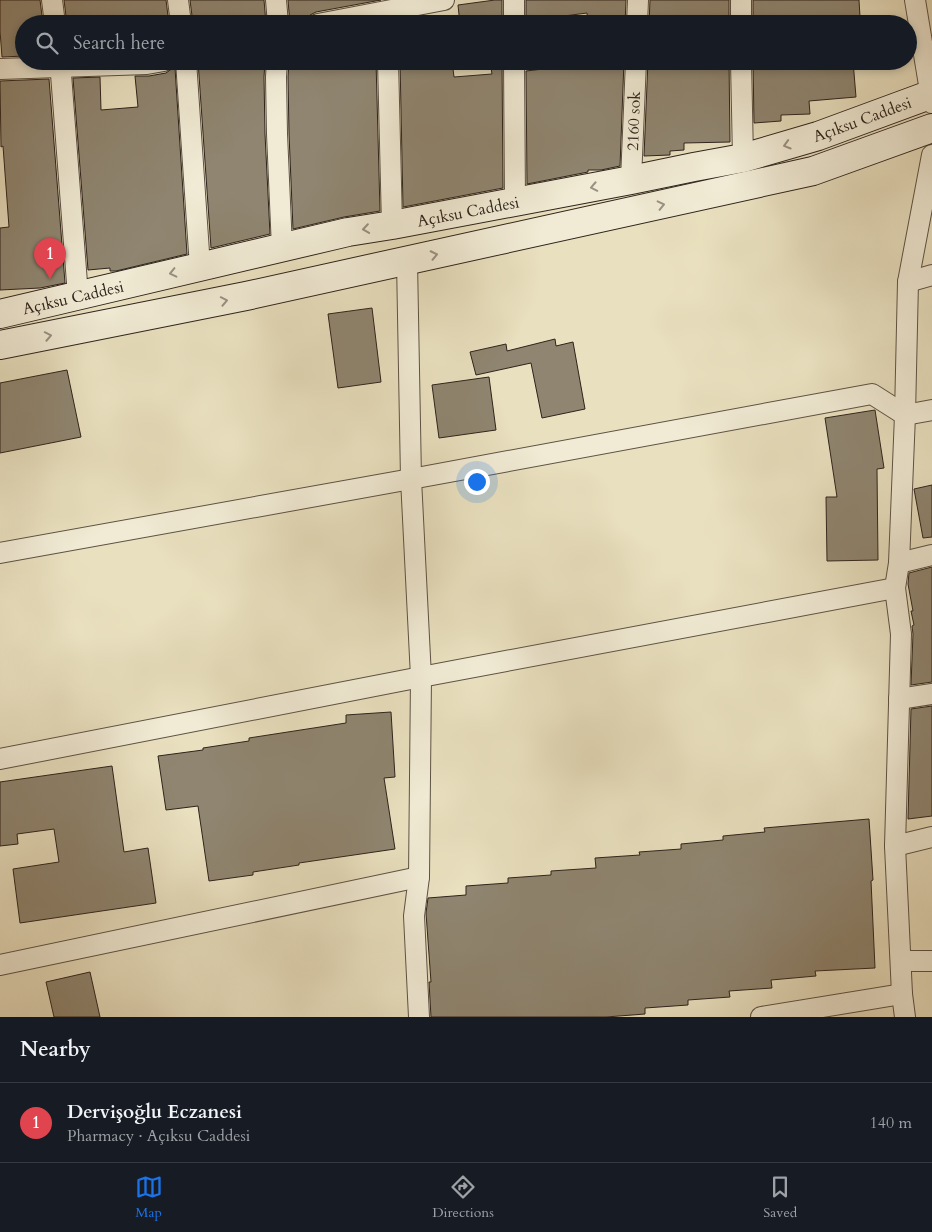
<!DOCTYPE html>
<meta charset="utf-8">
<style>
body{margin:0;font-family:Cardo,serif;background:#242831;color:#f1f3f6}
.you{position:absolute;left:476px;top:481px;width:18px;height:18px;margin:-12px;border:4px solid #fff;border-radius:50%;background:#1a73e8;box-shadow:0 0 0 8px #1a73e833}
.badge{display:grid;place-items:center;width:32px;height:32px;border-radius:50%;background:#1a73e8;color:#fff;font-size:16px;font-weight:700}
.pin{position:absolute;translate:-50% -41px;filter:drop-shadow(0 1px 2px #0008)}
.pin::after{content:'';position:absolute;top:26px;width:18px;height:15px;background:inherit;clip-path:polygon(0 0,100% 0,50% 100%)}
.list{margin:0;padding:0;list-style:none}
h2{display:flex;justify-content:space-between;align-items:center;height:65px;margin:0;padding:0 20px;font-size:21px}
h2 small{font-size:16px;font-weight:400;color:#9ea1a6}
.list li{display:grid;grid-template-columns:32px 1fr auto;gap:15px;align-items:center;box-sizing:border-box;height:80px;padding:0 20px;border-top:1px solid #363941}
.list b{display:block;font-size:19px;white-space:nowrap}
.list p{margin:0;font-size:16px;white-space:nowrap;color:#9ea1a6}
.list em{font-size:16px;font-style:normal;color:#9ea1a6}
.icon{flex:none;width:28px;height:28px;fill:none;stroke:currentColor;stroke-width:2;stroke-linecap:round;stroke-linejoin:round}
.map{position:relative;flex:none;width:932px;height:1017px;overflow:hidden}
.search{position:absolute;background:#171b24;box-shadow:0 2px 8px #0003;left:15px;right:15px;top:15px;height:55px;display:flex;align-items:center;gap:12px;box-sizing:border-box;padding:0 18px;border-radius:28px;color:#9ea1a6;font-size:19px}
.sheet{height:145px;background:#171b24}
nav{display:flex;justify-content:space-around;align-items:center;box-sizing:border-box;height:70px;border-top:1px solid #363941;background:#171b24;font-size:14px;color:#9ea1a6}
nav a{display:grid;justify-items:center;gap:2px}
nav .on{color:#1a73e8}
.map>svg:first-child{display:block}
.building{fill:#8f8570;stroke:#2e231b}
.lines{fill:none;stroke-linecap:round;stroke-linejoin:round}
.minor-casing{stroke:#5d5244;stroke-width:22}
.secondary-casing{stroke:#2e231b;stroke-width:30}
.minor{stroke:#f1ebd5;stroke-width:20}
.secondary{stroke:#f1ebd5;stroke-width:28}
.oneway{stroke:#999181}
.labels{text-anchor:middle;stroke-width:4.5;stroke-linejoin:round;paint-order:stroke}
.street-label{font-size:16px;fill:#2e231b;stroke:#f1ebd5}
</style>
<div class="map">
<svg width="932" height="1017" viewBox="0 0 932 1017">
<rect width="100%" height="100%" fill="#e9e0bf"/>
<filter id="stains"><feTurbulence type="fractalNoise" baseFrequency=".004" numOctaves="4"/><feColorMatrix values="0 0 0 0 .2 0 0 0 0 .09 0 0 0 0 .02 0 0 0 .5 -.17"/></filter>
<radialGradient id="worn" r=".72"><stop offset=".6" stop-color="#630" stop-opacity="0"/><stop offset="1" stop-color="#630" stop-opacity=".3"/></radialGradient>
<!-- building -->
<g class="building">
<path d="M 0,0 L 40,0 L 43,24 L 24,24 L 24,56 L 2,57 L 0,31 Z"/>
<path d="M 64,0 L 166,0 L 169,24 L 96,24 L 96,20 L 67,24 Z"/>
<path d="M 190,0 L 264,0 L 266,24 L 193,24 Z"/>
<path d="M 288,0 L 381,0 L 316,12 L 310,15 L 307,20 L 306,24 L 290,24 Z"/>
<path d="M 495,0 L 502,0 L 502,24 L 460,24 L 458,5 Z"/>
<path d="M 526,0 L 626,0 L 625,24 L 588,24 L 587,13 L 526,21 Z"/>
<path d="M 650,0 L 729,0 L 729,24 L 649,24 Z"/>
<path d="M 753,0 L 859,0 L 860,17 L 854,17 L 855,24 L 753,24 Z"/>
<path d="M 198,61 L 265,61 L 264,77 L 265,134 L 270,234 L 211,248 Z"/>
<path d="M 289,61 L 376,61 L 380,211 L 344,217 L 293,229 L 289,134 L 288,77 Z"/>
<path d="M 400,61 L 452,61 L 454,77 L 492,74 L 490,61 L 502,61 L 503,188 L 403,207 Z"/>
<path d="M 543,61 L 624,61 L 620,166 L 601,170 L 588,170 L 588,172 L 527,184 L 526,71 L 543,69 Z"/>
<path d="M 648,61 L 729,61 L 730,142 L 684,143 L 684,150 L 670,151 L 670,155 L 644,156 Z"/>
<path d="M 753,61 L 853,61 L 856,97 L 809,101 L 810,114 L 781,115 L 781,121 L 754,123 Z"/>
<path d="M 173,68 L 175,68 L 187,254 L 116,271 L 110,271 L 110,268 L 88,270 L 73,78 L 100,77 L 101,110 L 138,107 L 135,76 L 149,76 L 166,73 Z"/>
<path d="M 49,79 L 65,283 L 40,288 L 0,290 L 0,228 L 9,227 L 3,146 L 1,147 L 0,81 Z"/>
<path d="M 372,308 L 381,382 L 338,388 L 328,314 Z"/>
<path d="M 555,339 L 556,346 L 573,342 L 585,409 L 542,418 L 531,363 L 476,375 L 470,352 L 506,344 L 507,351 Z"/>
<path d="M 67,370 L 81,437 L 0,453 L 0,383 Z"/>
<path d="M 489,377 L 496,430 L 439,438 L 432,385 Z"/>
<path d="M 875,410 L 884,468 L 877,469 L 878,560 L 827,561 L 826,497 L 837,497 L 825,418 Z"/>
<path d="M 932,485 L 932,537 L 923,538 L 914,489 Z"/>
<path d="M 932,567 L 932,682 L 911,685 L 913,634 L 912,626 L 914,625 L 911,611 L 913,611 L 908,584 L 909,573 Z"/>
<path d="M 932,706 L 932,816 L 908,819 L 911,709 Z"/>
<path d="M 391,712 L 395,777 L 384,778 L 395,849 L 299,863 L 299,865 L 253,872 L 253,875 L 209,881 L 198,806 L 166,810 L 158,756 L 203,750 L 203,748 L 249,741 L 249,738 L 346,723 L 346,715 Z"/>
<path d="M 112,766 L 124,852 L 148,848 L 156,903 L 20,923 L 13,869 L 59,862 L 54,829 L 17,834 L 18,844 L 0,846 L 0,782 Z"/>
<path d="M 869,819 L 873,880 L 871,881 L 875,968 L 815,971 L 816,976 L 771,980 L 772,988 L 729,991 L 730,997 L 688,1000 L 688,1005 L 645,1008 L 645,1014 L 606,1017 L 431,1017 L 429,982 L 431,982 L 426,913 L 428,898 L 466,895 L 466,886 L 508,883 L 508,878 L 551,875 L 551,871 L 596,868 L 595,858 L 640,855 L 639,852 L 681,849 L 681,844 L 723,840 L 723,836 L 765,832 L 764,828 Z"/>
<path d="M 90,972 L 100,1017 L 54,1017 L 46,982 Z"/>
</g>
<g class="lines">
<defs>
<g id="minor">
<path d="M 52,0 L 55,24"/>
<path d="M 178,0 L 181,24"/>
<path d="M 276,0 L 278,24"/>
<path d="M 514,0 L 514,24"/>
<path d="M 741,0 L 741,24"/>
<path d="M 915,0 L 932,103"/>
<path d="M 318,24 L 444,0"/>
<path d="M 637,24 L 638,0"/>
<path d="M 60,61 L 78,296"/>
<path d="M 186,61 L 200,267"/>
<path d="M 277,61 L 276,77 L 277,134 L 282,248"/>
<path d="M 388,61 L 392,225"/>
<path d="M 514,61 L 515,202"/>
<path d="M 741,61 L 743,158"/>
<path d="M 0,69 L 147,64 L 164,61"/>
<path d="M 631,180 L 636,61"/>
<path d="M 407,261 L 411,479 L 421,677 L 419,877 L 414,916 L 419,1017"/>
<path d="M 908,282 L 932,275"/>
<path d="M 0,553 L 411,479 L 872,394 L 905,415 L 932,410"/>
<path d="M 899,563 L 932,555"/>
<path d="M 899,699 L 932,694"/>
<path d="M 0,759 L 421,677 L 895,588"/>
<path d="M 895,846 L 932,837"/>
<path d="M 901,961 L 932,961"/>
<path d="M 0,965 L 419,877"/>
<path d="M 761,1017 L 902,994"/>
<path d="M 905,1017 L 902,994 L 895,846 L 901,634 L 895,588 L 899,563 L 905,415 L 908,282 L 932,155"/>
</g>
<g id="secondary">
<path d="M 0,314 L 348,232 L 392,225 L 631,180 L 694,167 L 743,158 L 818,136 L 932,94"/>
<path d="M 0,345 L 246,296 L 813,171 L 932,128"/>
</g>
</defs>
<!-- minor casing -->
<use href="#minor" class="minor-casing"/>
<!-- secondary casing -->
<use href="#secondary" class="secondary-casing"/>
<!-- minor -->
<use href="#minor" class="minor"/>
<!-- secondary -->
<use href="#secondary" class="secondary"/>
</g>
<!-- one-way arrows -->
<defs><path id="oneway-chevron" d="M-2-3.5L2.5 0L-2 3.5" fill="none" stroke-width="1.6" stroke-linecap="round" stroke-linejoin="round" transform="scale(1.25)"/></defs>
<g class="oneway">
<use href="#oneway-chevron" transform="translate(787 145) rotate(164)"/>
<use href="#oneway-chevron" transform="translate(594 187) rotate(169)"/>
<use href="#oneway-chevron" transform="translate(661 205) rotate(-13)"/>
<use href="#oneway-chevron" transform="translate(366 229) rotate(172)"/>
<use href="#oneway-chevron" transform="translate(434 255) rotate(-12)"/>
<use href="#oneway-chevron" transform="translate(173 273) rotate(167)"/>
<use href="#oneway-chevron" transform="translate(224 301) rotate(-11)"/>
<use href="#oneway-chevron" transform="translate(48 336) rotate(-11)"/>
</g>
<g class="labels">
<!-- street labels -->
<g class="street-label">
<text transform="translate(862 119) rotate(-20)" y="6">Açıksu Caddesi</text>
<text transform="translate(633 121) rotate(-88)" y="6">2160 sok</text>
<text transform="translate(468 211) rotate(-11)" y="6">Açıksu Caddesi</text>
<text transform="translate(73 297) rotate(-13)" y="6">Açıksu Caddesi</text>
</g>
</g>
<rect width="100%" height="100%" filter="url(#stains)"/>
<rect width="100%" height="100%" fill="url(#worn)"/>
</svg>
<div class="you"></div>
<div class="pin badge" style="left:50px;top:279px;background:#e0444e">1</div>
<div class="search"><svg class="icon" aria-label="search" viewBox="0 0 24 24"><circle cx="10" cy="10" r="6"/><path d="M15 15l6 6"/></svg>Search here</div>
</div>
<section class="sheet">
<h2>Nearby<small></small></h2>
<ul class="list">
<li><span class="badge" style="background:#e0444e">1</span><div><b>Dervişoğlu Eczanesi</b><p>Pharmacy · Açıksu Caddesi</p></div><em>140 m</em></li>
</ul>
</section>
<nav>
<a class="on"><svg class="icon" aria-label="map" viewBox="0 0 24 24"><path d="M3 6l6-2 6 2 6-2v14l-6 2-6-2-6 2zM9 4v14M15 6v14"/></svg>Map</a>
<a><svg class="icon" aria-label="directions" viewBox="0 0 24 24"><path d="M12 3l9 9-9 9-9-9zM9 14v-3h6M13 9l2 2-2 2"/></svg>Directions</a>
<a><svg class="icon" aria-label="saved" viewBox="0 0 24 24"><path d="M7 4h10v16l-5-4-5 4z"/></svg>Saved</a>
</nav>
